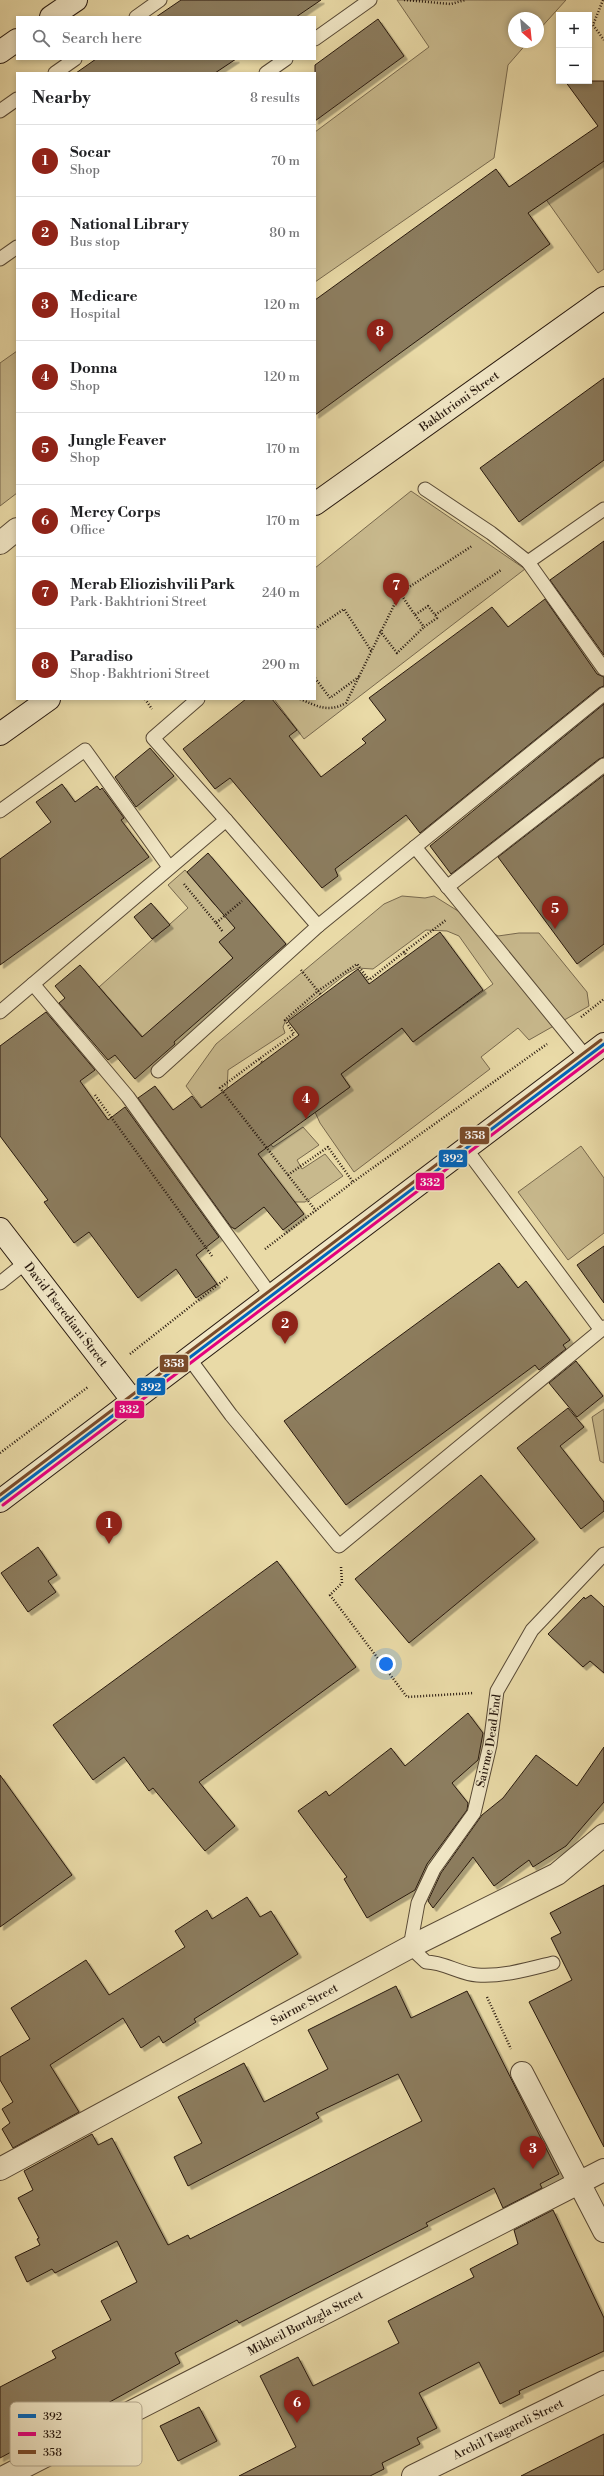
<!DOCTYPE html>
<meta charset="utf-8">
<style>
body{margin:0;font-family:"Libre Bodoni",serif;background:#f6f6f6;color:#202124}
.controls{position:absolute;right:12px;top:12px;display:grid;overflow:hidden;border-radius:0px;box-shadow:0 2px 6px #0003}
.controls button{width:36px;height:36px;display:grid;place-items:center;padding:0;border:0;border-bottom:1px solid #e0e0e0;background:#fff;color:#202124;font:20px sans-serif}
.compass{position:absolute;left:508px;top:12px;width:36px;height:36px;border-radius:50%;background:#fff;box-shadow:0 2px 6px #0003;rotate:153deg}
.you{position:absolute;left:386px;top:1664px;width:14px;height:14px;margin:-10px;border:3px solid #fff;border-radius:50%;background:#1a73e8;box-shadow:0 0 0 6px #1a73e833}
.badge{display:grid;place-items:center;width:26px;height:26px;border-radius:50%;background:#8f2418;color:#fff;font-size:13px;font-weight:700}
.pin{position:absolute;translate:-50% -33px;filter:drop-shadow(0 1px 2px #0008)}
.pin::after{content:'';position:absolute;top:21px;width:14px;height:12px;background:inherit;clip-path:polygon(0 0,100% 0,50% 100%)}
.list{margin:0;padding:0;list-style:none}
h2{display:flex;justify-content:space-between;align-items:center;height:52px;margin:0;padding:0 16px;font-size:17px}
h2 small{font-size:13px;font-weight:400;color:#757577}
.list li{display:grid;grid-template-columns:26px 1fr auto;gap:12px;align-items:center;box-sizing:border-box;height:72px;padding:0 16px;border-top:1px solid #e0e0e0}
.list b{display:block;font-size:15px;white-space:nowrap}
.list p{margin:0;font-size:13px;white-space:nowrap;color:#757577}
.list em{font-size:13px;font-style:normal;color:#757577}
.icon{flex:none;width:22px;height:22px;fill:none;stroke:currentColor;stroke-width:2;stroke-linecap:round;stroke-linejoin:round}
.map{position:relative;flex:none;width:604px;height:2476px;overflow:hidden}
.search{position:absolute;background:#fff;box-shadow:0 2px 6px #0003;left:16px;top:16px;width:300px;height:44px;display:flex;align-items:center;gap:10px;box-sizing:border-box;padding:0 14px;border-radius:0px;color:#757577;font-size:15px}
.panel{position:absolute;background:#fff;box-shadow:0 2px 6px #0003;left:16px;top:72px;width:300px;height:628px;border-radius:0px}
.map>svg:first-child{display:block}
.green{fill:#c8b98d;stroke:#78694e}
.building{fill:#8c7d5e;stroke:#28190f;filter:url(#shadow)}
.lines{fill:none;stroke-linecap:round;stroke-linejoin:round}
.lane-casing{stroke:#584935;stroke-width:15}
.street-casing{stroke:#584935;stroke-width:24}
.secondary-casing{stroke:#28190f;stroke-width:24}
.path{stroke:#28190f;stroke-width:2.5;stroke-dasharray:1 2;stroke-linecap:butt}
.lane{stroke:#f1e7c6;stroke-width:13}
.street{stroke:#f1e7c6;stroke-width:22}
.secondary{stroke:#f1e7c6;stroke-width:22}
.bus-1-casing{stroke:#f1e7c6;stroke-width:6}
.bus-2-casing{stroke:#f1e7c6;stroke-width:6}
.bus-3-casing{stroke:#f1e7c6;stroke-width:6}
.bus-1{stroke:#0065bd;stroke-width:3}
.bus-2{stroke:#e5007d;stroke-width:3}
.bus-3{stroke:#7a4b2a;stroke-width:3}
.labels{text-anchor:middle;stroke-width:3;stroke-linejoin:round;paint-order:stroke}
.street-label{font-size:12px;fill:#28190f;stroke:#f1e7c6}
.key{fill:#f1e7c6;stroke:#b5a98f;stroke-width:1}
.key-label{font-size:11px;fill:#28190f}
.line-badge{stroke:#f1e7c6;stroke-width:1.5}
.badge-label{font-size:11px;text-anchor:middle;font-weight:bold;fill:#fff}
</style>
<div class="map">
<svg width="604" height="2476" viewBox="0 0 604 2476">
<defs>
<filter id="shadow"><feDropShadow dx="3.5" dy="3.5" stdDeviation="0" flood-color="#0004"/></filter>
</defs>
<rect width="100%" height="100%" fill="#e9daa7"/>
<filter id="stains"><feTurbulence type="fractalNoise" baseFrequency=".005" numOctaves="4"/><feColorMatrix values="0 0 0 0 .2 0 0 0 0 .09 0 0 0 0 .02 0 0 0 .5 -.17"/></filter>
<radialGradient id="worn" r=".72"><stop offset=".6" stop-color="#630" stop-opacity="0"/><stop offset="1" stop-color="#630" stop-opacity=".3"/></radialGradient>
<!-- green -->
<g class="green">
<path d="M 397,0 L 566,0 L 538,31 L 538,18 L 514,18 L 514,42 L 528,42 L 508,65 L 494,158 L 315,282 L 315,132 L 429,47 Z"/>
<path d="M 604,157 L 604,269 L 598,273 L 545,198 Z"/>
<path d="M 17,351 L 17,493 L 0,506 L 0,363 Z"/>
<path d="M 411,491 L 525,569 L 304,739 L 274,699 L 315,699 L 315,568 Z"/>
<path d="M 185,870 L 215,905 L 237,887 L 257,910 L 219,942 L 233,958 L 143,1037 L 99,987 L 188,908 L 168,885 Z"/>
<path d="M 402,896 L 425,898 L 434,896 L 498,936 L 519,933 L 539,933 L 587,992 L 589,1006 L 529,1040 L 518,1028 L 481,1057 L 490,1069 L 354,1172 L 320,1123 L 315,1112 L 350,1087 L 341,1074 L 402,1028 L 413,1042 L 493,984 L 459,936 L 447,931 L 426,930 L 373,969 L 357,968 L 346,974 L 285,1022 L 283,1027 L 285,1033 L 228,1070 L 227,1091 L 273,1147 L 303,1127 L 319,1145 L 297,1160 L 302,1169 L 325,1154 L 343,1176 L 305,1202 L 295,1202 L 257,1182 L 186,1086 L 216,1044 L 384,904 Z"/>
<path d="M 581,1146 L 604,1178 L 604,1233 L 568,1260 L 518,1192 Z"/>
<path d="M 604,1409 L 604,1463 L 600,1461 L 592,1417 Z"/>
</g>
<!-- building -->
<g class="building">
<path d="M 181,0 L 321,0 L 296,17 L 156,17 Z"/>
<path d="M 378,19 L 404,56 L 315,121 L 315,65 Z"/>
<path d="M 96,59 L 236,59 L 215,73 L 76,73 Z"/>
<path d="M 565,81 L 604,81 L 604,161 L 528,213 L 550,244 L 315,415 L 315,300 L 496,169 L 509,187 L 598,126 Z"/>
<path d="M 604,378 L 604,460 L 519,522 L 480,468 Z"/>
<path d="M 604,541 L 604,655 L 550,580 Z"/>
<path d="M 545,599 L 597,674 L 604,677 L 604,686 L 599,688 L 420,833 L 406,815 L 335,869 L 338,876 L 322,888 L 230,778 L 215,789 L 183,749 L 246,699 L 272,699 L 297,730 L 289,736 L 321,777 L 366,743 L 362,739 L 386,720 L 369,698 L 492,607 L 508,627 Z"/>
<path d="M 604,704 L 604,757 L 599,759 L 451,874 L 430,846 Z"/>
<path d="M 150,748 L 174,776 L 136,807 L 115,777 Z"/>
<path d="M 604,775 L 604,944 L 577,964 L 498,857 Z"/>
<path d="M 62,784 L 75,802 L 97,786 L 100,790 L 102,788 L 124,818 L 121,820 L 149,857 L 0,965 L 0,859 L 51,822 L 36,802 Z"/>
<path d="M 208,853 L 286,944 L 174,1042 L 175,1044 L 135,1079 L 115,1055 L 108,1060 L 59,1003 L 65,998 L 55,986 L 80,965 L 142,1037 L 233,958 L 219,942 L 235,928 L 187,872 Z"/>
<path d="M 151,903 L 170,925 L 152,939 L 134,917 Z"/>
<path d="M 440,932 L 483,990 L 413,1042 L 402,1028 L 341,1074 L 350,1087 L 258,1154 L 304,1214 L 283,1230 L 264,1207 L 235,1229 L 231,1227 L 138,1098 L 155,1086 L 173,1110 L 192,1096 L 201,1108 L 299,1035 L 288,1021 L 358,969 L 369,984 Z"/>
<path d="M 46,1012 L 95,1070 L 80,1081 L 108,1120 L 125,1107 L 219,1237 L 196,1255 L 217,1284 L 196,1298 L 176,1269 L 138,1298 L 89,1232 L 74,1243 L 44,1202 L 48,1200 L 0,1136 L 0,1046 Z"/>
<path d="M 604,1246 L 604,1303 L 577,1265 Z"/>
<path d="M 499,1263 L 518,1288 L 526,1281 L 570,1340 L 563,1345 L 566,1349 L 539,1370 L 535,1365 L 346,1505 L 284,1421 Z"/>
<path d="M 576,1361 L 603,1396 L 577,1417 L 549,1383 Z"/>
<path d="M 568,1408 L 584,1427 L 560,1446 L 604,1502 L 604,1511 L 581,1529 L 517,1448 Z"/>
<path d="M 481,1475 L 535,1539 L 409,1643 L 355,1579 Z"/>
<path d="M 38,1547 L 57,1575 L 48,1581 L 56,1592 L 28,1612 L 1,1573 Z"/>
<path d="M 277,1561 L 356,1667 L 199,1782 L 235,1826 L 205,1851 L 153,1788 L 149,1791 L 124,1757 L 93,1780 L 53,1725 Z"/>
<path d="M 591,1595 L 604,1607 L 604,1673 L 590,1661 L 583,1667 L 548,1634 L 584,1597 L 585,1599 Z"/>
<path d="M 468,1713 L 483,1733 L 478,1760 L 452,1783 L 468,1803 L 467,1810 L 427,1864 L 415,1890 L 367,1918 L 344,1879 L 347,1877 L 298,1811 L 326,1791 L 329,1796 L 391,1748 L 405,1766 Z"/>
<path d="M 604,1747 L 604,1802 L 566,1846 L 533,1867 L 529,1860 L 494,1886 L 473,1857 L 433,1908 L 428,1901 L 441,1873 L 482,1815 L 503,1798 L 536,1755 L 577,1786 Z"/>
<path d="M 0,1775 L 72,1875 L 0,1927 Z"/>
<path d="M 604,1885 L 604,2147 L 529,2002 L 572,1980 L 551,1938 L 561,1933 L 550,1913 Z"/>
<path d="M 247,1897 L 260,1917 L 271,1911 L 298,1954 L 194,2019 L 196,2022 L 163,2043 L 159,2036 L 141,2048 L 123,2018 L 50,2065 L 79,2112 L 13,2148 L 2,2129 L 10,2123 L 2,2109 L 13,2102 L 0,2080 L 0,2057 L 30,2039 L 11,2008 L 86,1960 L 109,1995 L 185,1947 L 175,1931 L 207,1910 L 212,1919 Z"/>
<path d="M 396,1986 L 411,2018 L 467,1991 L 559,2174 L 540,2184 L 542,2188 L 503,2208 L 494,2188 L 426,2223 L 428,2226 L 239,2323 L 237,2320 L 175,2353 L 180,2363 L 52,2434 L 50,2431 L 0,2458 L 0,2387 L 56,2358 L 52,2351 L 111,2320 L 101,2301 L 137,2282 L 117,2241 L 55,2273 L 52,2269 L 27,2282 L 15,2257 L 40,2245 L 37,2239 L 39,2238 L 18,2198 L 33,2190 L 24,2171 L 92,2134 L 98,2145 L 112,2138 L 168,2245 L 188,2235 L 190,2239 L 422,2121 L 398,2074 L 316,2113 L 319,2118 L 188,2186 L 174,2157 L 202,2143 L 178,2097 L 244,2063 L 264,2102 L 328,2069 L 308,2030 Z"/>
<path d="M 553,2210 L 604,2318 L 604,2351 L 519,2391 L 520,2394 L 500,2404 L 479,2362 L 419,2393 L 437,2428 L 417,2438 L 420,2444 L 382,2463 L 384,2469 L 370,2476 L 239,2476 L 296,2447 L 260,2376 L 298,2357 L 313,2386 L 399,2343 L 388,2321 L 474,2277 L 470,2269 L 518,2244 L 514,2230 Z"/>
<path d="M 199,2407 L 217,2441 L 178,2461 L 160,2426 Z"/>
<path d="M 604,2434 L 604,2476 L 521,2476 Z"/>
</g>
<g class="lines">
<defs>
<g id="lane">
<path d="M 136,17 L 160,0"/>
<path d="M 315,39 L 370,0"/>
<path d="M 55,73 L 75,59"/>
<path d="M 266,73 L 286,59"/>
<path d="M 0,111 L 17,99"/>
<path d="M 0,259 L 17,247"/>
<path d="M 425,489 L 491,533 L 528,562 L 604,669"/>
<path d="M 528,562 L 604,509"/>
<path d="M 198,699 L 153,738 L 226,820"/>
<path d="M 0,811 L 85,750 L 169,867"/>
<path d="M 415,847 L 604,694"/>
<path d="M 447,887 L 604,765"/>
<path d="M 33,984 L 226,820 L 318,926 L 415,847 L 586,1057"/>
<path d="M 0,1012 L 33,984 L 128,1097 L 272,1297"/>
<path d="M 158,1071 L 318,926"/>
<path d="M 466,1149 L 601,1330 L 604,1327"/>
<path d="M 0,1283 L 25,1263"/>
<path d="M 189,1358 L 231,1415 L 339,1546 L 601,1330"/>
<path id="s1" d="M 553,1963 C 529,1969 502,1977 477,1975 C 460,1974 444,1962 426,1962 L 410,1947 L 418,1903 L 434,1869 L 474,1813 L 490,1745 L 497,1691 L 532,1630 L 604,1554"/>
</g>
<g id="street">
<path d="M 0,543 L 17,529"/>
<path d="M 522,2073 L 604,2231"/>
<path id="s2" d="M 0,2169 L 410,1947 L 557,1874 L 604,1835"/>
<path id="s3" d="M 6,2476 L 604,2170"/>
<path id="s4" d="M 413,2476 L 604,2382"/>
</g>
<g id="secondary">
<path d="M 51,17 L 76,0"/>
<path d="M 0,52 L 17,40"/>
<path id="s5" d="M 315,504 L 604,298"/>
<path d="M 0,734 L 49,699"/>
<path id="s6" d="M 0,1229 L 133,1401"/>
<path d="M 0,1501 L 604,1044"/>
</g>
</defs>
<!-- lane casing -->
<use href="#lane" class="lane-casing"/>
<!-- street casing -->
<use href="#street" class="street-casing"/>
<!-- secondary casing -->
<use href="#secondary" class="secondary-casing"/>
<!-- path -->
<g class="path">
<path d="M 404,0 L 451,4 L 465,0"/>
<path d="M 603,0 L 593,25 L 604,40"/>
<path d="M 400,593 L 415,615 L 428,606 L 435,615 L 501,570"/>
<path d="M 415,615 L 424,627 L 437,618 L 435,615"/>
<path d="M 315,629 L 344,609 L 372,652"/>
<path d="M 380,631 L 397,653 L 424,627"/>
<path d="M 315,678 L 330,698 L 360,676"/>
<path d="M 145,699 L 152,709"/>
<path d="M 300,699 C 317,706 328,713 346,703 L 400,593 L 472,546"/>
<path d="M 184,884 L 216,923 L 242,901"/>
<path d="M 216,923 L 223,932"/>
<path d="M 404,952 L 446,920"/>
<path d="M 301,970 L 322,996"/>
<path d="M 581,1017 L 604,999"/>
<path d="M 259,1059 L 220,1088 L 316,1211"/>
<path d="M 262,1062 L 259,1059 L 294,1034 L 285,1020 L 318,991 L 357,964 L 369,980 L 404,952 L 407,956"/>
<path d="M 95,1095 L 212,1256"/>
<path d="M 288,1175 L 328,1147 L 353,1182"/>
<path d="M 265,1249 L 353,1182 L 547,1044"/>
<path d="M 130,1354 L 229,1276"/>
<path d="M 0,1453 L 88,1387"/>
<path d="M 341,1567 L 342,1583 L 330,1595 L 407,1697 L 474,1693"/>
<path d="M 487,1997 L 511,2049"/>
</g>
<!-- lane -->
<use href="#lane" class="lane"/>
<!-- street -->
<use href="#street" class="street"/>
<!-- secondary -->
<use href="#secondary" class="secondary"/>
<defs>
<path id="bus-1" d="M 0,1501 L 604,1044"/>
<path id="bus-2" d="M 3,1505 L 604,1050"/>
<path id="bus-3" d="M 0,1495 L 601,1040"/>
</defs>
<!-- bus-1 casing -->
<use href="#bus-1" class="bus-1-casing"/>
<!-- bus-2 casing -->
<use href="#bus-2" class="bus-2-casing"/>
<!-- bus-3 casing -->
<use href="#bus-3" class="bus-3-casing"/>
<!-- bus-1 -->
<use href="#bus-1" class="bus-1"/>
<!-- bus-2 -->
<use href="#bus-2" class="bus-2"/>
<!-- bus-3 -->
<use href="#bus-3" class="bus-3"/>
</g>
<g class="labels">
<!-- street labels -->
<g class="street-label">
<text dy="4" stroke="none"><textPath href="#s5" startOffset="177">Bakhtrioni Street</textPath></text>
<text dy="4" stroke="none"><textPath href="#s6" startOffset="108">David Tserediani Street</textPath></text>
<text dy="4" stroke="none"><textPath href="#s1" startOffset="377">Sairme Dead End</textPath></text>
<text dy="4" stroke="none"><textPath href="#s2" startOffset="346">Sairme Street</textPath></text>
<text dy="4" stroke="none"><textPath href="#s3" startOffset="336">Mikheil Burdzgla Street</textPath></text>
<text dy="4" stroke="none"><textPath href="#s4" startOffset="106">Archil Tsagareli Street</textPath></text>
</g>
</g>
<!-- legend -->
<rect x="10" y="2402" width="132" height="64" rx="6" class="key"/>
<rect x="18" y="2414" width="18" height="4" fill="#0065bd"/>
<rect x="18" y="2432" width="18" height="4" fill="#e5007d"/>
<rect x="18" y="2450" width="18" height="4" fill="#7a4b2a"/>
<g class="key-label">
<text x="43" y="2420">392</text>
<text x="43" y="2438">332</text>
<text x="43" y="2456">358</text>
</g>
<g class="line-badge">
<rect x="459" y="1126" width="31" height="19" rx="4" fill="#7a4b2a"/>
<rect x="438" y="1149" width="30" height="19" rx="4" fill="#0065bd"/>
<rect x="415" y="1172" width="30" height="19" rx="4" fill="#e5007d"/>
<rect x="159" y="1354" width="30" height="19" rx="4" fill="#7a4b2a"/>
<rect x="136" y="1377" width="30" height="19" rx="4" fill="#0065bd"/>
<rect x="114" y="1400" width="31" height="19" rx="4" fill="#e5007d"/>
</g>
<g class="badge-label">
<text x="475" y="1139">358</text>
<text x="453" y="1162">392</text>
<text x="430" y="1186">332</text>
<text x="174" y="1367">358</text>
<text x="151" y="1391">392</text>
<text x="129" y="1413">332</text>
</g>
<rect width="100%" height="100%" filter="url(#stains)"/>
<rect width="100%" height="100%" fill="url(#worn)"/>
</svg>
<div class="controls">
<button>+</button>
<button>−</button>
</div>
<svg class="compass" viewBox="-18 -18 36 36"><path d="M0-13l5 13h-10z" fill="#e53935"/><path d="M0 13l5-13h-10z" fill="#757577"/></svg>
<div class="you"></div>
<div class="pin badge" style="left:109px;top:1544px">1</div>
<div class="pin badge" style="left:285px;top:1344px">2</div>
<div class="pin badge" style="left:533px;top:2169px">3</div>
<div class="pin badge" style="left:306px;top:1119px">4</div>
<div class="pin badge" style="left:555px;top:929px">5</div>
<div class="pin badge" style="left:297px;top:2423px">6</div>
<div class="pin badge" style="left:396px;top:606px">7</div>
<div class="pin badge" style="left:380px;top:352px">8</div>
<div class="search"><svg class="icon" aria-label="search" viewBox="0 0 24 24"><circle cx="10" cy="10" r="6"/><path d="M15 15l6 6"/></svg>Search here</div>
<section class="panel">
<h2>Nearby<small>8 results</small></h2>
<ul class="list">
<li><span class="badge">1</span><div><b>Socar</b><p>Shop</p></div><em>70 m</em></li>
<li><span class="badge">2</span><div><b>National Library</b><p>Bus stop</p></div><em>80 m</em></li>
<li><span class="badge">3</span><div><b>Medicare</b><p>Hospital</p></div><em>120 m</em></li>
<li><span class="badge">4</span><div><b>Donna</b><p>Shop</p></div><em>120 m</em></li>
<li><span class="badge">5</span><div><b>Jungle Feaver</b><p>Shop</p></div><em>170 m</em></li>
<li><span class="badge">6</span><div><b>Mercy Corps</b><p>Office</p></div><em>170 m</em></li>
<li><span class="badge">7</span><div><b>Merab Eliozishvili Park</b><p>Park · Bakhtrioni Street</p></div><em>240 m</em></li>
<li><span class="badge">8</span><div><b>Paradiso</b><p>Shop · Bakhtrioni Street</p></div><em>290 m</em></li>
</ul>
</section>
</div>
